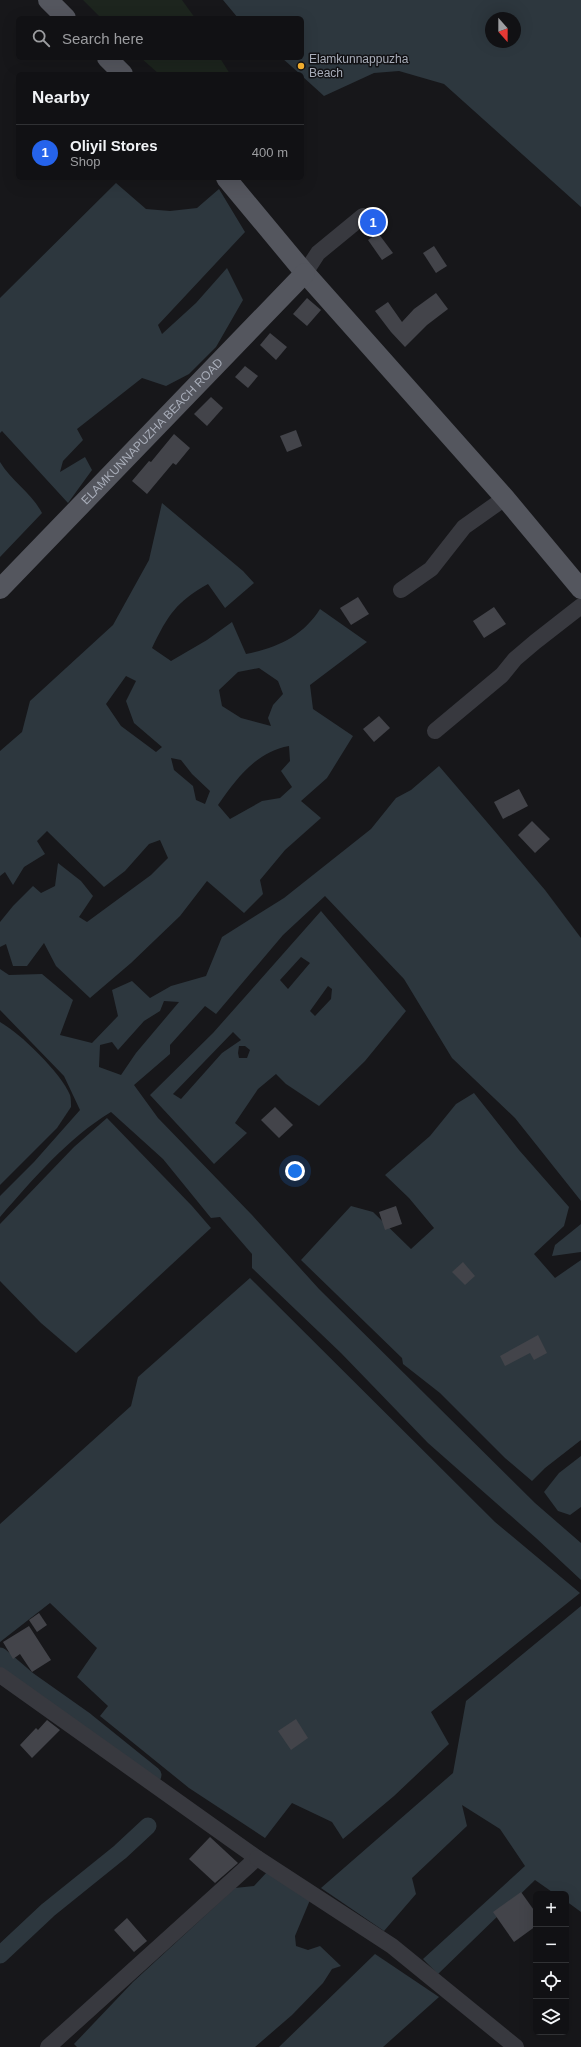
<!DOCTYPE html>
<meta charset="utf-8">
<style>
body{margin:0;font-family:Helvetica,sans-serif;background:#1e1f22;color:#f1f3f6}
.controls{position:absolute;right:12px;bottom:12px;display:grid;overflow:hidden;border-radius:6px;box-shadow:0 4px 16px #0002}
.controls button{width:36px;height:36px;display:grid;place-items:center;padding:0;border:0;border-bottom:1px solid #303134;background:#111114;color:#f1f3f6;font:20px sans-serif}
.compass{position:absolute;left:485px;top:12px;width:36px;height:36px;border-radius:50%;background:#111114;box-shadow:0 4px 16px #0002;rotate:159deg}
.you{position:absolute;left:295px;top:1171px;width:14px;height:14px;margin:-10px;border:3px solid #fff;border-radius:50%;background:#1a73e8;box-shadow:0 0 0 6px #1a73e833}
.badge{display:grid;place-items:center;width:26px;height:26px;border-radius:50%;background:#2563eb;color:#fff;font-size:13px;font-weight:700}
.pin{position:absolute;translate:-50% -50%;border:2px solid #fff;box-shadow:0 1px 4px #0006}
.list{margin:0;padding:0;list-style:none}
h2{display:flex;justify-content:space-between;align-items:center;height:52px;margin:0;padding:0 16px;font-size:17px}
h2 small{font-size:13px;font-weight:400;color:#9c9da0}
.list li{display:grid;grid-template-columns:26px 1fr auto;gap:12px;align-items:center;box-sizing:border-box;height:56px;padding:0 16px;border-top:1px solid #303134}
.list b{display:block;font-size:15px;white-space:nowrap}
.list p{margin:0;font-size:13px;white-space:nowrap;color:#9c9da0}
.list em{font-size:13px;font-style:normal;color:#9c9da0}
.icon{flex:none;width:22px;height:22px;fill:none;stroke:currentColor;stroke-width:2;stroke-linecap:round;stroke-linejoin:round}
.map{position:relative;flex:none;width:581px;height:2047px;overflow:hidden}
.search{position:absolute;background:#111114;box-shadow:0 4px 16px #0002;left:16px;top:16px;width:288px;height:44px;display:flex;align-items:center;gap:10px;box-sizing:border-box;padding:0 14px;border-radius:6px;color:#9c9da0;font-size:15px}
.panel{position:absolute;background:#111114;box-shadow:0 4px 16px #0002;left:16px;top:72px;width:288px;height:108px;border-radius:6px}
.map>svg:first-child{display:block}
.green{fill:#1d251e}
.water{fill:#2d373e;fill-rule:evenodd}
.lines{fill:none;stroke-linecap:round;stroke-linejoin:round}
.canal{stroke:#2d373e;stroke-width:17}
.building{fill:#43444a}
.minor{stroke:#38393f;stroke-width:16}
.major{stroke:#54565e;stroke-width:20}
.poi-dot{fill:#f8b331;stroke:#121215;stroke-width:1.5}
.labels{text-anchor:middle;stroke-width:3;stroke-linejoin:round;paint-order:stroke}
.poi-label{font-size:12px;fill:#a9aeba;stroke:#121215;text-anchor:start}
.street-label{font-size:12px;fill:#a9aeba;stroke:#121215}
</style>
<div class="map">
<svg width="581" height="2047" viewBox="0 0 581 2047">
<rect width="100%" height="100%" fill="#17171a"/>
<!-- green -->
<g class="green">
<path d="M 83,0 L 182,0 L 195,18 L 101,18 Z"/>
<path d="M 141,58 L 220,58 L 230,74 L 159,74 Z"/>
</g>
<!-- water -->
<g class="water">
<path d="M 223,0 L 581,0 L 581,207 L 444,84 L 399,71 L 374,73 L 324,96 L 302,76 L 302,74 L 300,74 L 282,58 L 302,58 L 302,18 L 238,18 ZM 491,18 L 515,18 L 515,42 L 491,42 Z"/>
<path d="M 116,183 L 146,209 L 170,211 L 197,208 L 219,189 L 245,232 L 158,325 L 162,334 L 196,303 L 227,268 L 243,300 L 216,347 L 189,374 L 166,386 L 142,378 L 77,429 L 83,440 L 63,461 L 60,472 L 85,457 L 92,470 L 68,503 L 2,431 L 0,433 L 0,298 Z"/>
<path d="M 0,462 C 12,482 31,492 42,513 L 0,557 Z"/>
<path d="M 162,503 L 243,571 L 254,583 L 225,608 L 208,584 C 176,602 168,615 152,648 L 171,661 L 207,640 L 232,622 L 246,654 C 277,648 303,636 320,609 L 367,642 L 310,685 L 313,709 L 353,736 L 327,778 L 301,801 L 321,818 L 285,850 L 260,880 L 263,894 L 244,913 L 207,881 L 180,916 L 131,963 L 90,998 L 56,966 L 44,943 L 27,966 L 13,966 L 6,944 L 0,947 L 0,922 L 13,906 L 33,886 L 41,893 L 55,886 L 58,863 L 81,881 L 93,896 L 79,917 L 87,922 L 151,875 L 168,858 L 160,840 L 149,844 L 125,871 L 104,887 L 47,831 L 37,841 L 45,854 L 24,867 L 13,885 L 5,872 L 0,876 L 0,751 L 22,732 L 30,701 L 113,625 L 149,560 ZM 259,668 L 278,681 L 283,694 L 273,705 L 268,718 L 271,726 L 241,718 L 222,706 L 219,690 L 238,672 ZM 126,676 L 136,681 L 126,701 L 134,723 L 162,747 L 156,752 L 121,726 L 106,704 ZM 289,746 L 290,761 L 281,771 L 292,787 L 280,798 L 262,801 L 230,819 L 218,805 C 237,778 256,752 289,746 ZM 171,758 L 181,760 L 192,774 L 210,791 L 205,804 L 196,800 L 193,786 L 174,770 Z"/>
<path d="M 439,766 L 545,890 L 581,938 L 581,1201 L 515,1118 L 452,1058 L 404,979 L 325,896 L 283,935 L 216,1014 L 205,1006 L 170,1045 L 170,1054 L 134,1085 L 158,1118 L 252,1215 L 319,1289 L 535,1503 L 581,1543 L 581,1580 L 536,1538 L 428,1443 L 341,1353 L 252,1268 L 252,1254 L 220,1217 L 211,1218 L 163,1159 L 111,1112 C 68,1138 33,1179 0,1217 L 0,1196 L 34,1162 L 80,1110 L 64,1076 L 0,1010 L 0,969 L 9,975 L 42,974 L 73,1000 L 60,1035 L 92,1043 L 118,1016 L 112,990 L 132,981 L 150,998 L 171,986 L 206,976 L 222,937 L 284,898 L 371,829 L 396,798 L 411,790 ZM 164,1001 L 179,1002 L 136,1053 L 121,1075 L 99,1067 L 100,1045 L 112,1042 L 118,1050 L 144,1021 L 160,1011 Z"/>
<path d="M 321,911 L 406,1011 L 365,1061 L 319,1106 L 286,1084 L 276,1074 L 258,1089 L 235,1123 L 247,1133 L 214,1164 L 150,1095 L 213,1033 ZM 301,957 L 310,963 L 288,989 L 280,980 ZM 328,986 L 332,989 L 331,999 L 315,1016 L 310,1011 ZM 233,1032 L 241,1040 L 222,1053 L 181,1099 L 173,1094 ZM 239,1046 L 245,1046 L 250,1050 L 247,1058 L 239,1058 L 238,1053 Z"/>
<path d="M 0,1022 C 20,1033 61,1073 70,1095 C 71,1098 71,1103 71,1107 L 57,1128 L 0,1185 Z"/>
<path d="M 474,1093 L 519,1150 L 569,1207 L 564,1226 L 534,1254 L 555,1278 L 581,1260 L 581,1440 L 545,1468 L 532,1481 L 505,1458 L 440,1393 L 403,1364 L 402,1358 L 301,1260 L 351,1206 L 373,1212 L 411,1249 L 434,1228 L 409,1198 L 385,1175 L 430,1136 L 456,1104 Z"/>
<path d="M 107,1118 L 192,1206 L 211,1228 L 76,1353 L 41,1323 L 0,1281 L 0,1224 L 74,1147 Z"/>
<path d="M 581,1224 L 581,1252 L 552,1256 L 555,1245 Z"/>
<path d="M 250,1278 L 495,1522 L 580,1593 L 431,1712 L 449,1744 L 394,1796 L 343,1839 L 332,1822 L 292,1803 L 265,1838 L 189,1788 L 100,1716 L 108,1706 L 77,1677 L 97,1648 L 50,1603 L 0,1642 L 0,1524 L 131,1406 L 138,1377 Z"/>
<path d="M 581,1456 L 581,1507 L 570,1515 L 558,1511 L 544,1492 L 559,1473 Z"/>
<path d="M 581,1606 L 581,1912 L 566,1901 L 566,1894 L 555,1894 L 535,1880 L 438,1974 L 423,1959 L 525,1866 L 500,1829 L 462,1805 L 467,1826 L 412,1878 L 416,1894 L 384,1931 L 321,1888 L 453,1773 L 466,1701 Z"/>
<path d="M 268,1871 L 310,1900 L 295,1936 L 296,1946 L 308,1950 L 320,1946 L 341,1966 L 332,1969 L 323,1983 L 292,2015 L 255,2047 L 77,2047 L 74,2044 L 133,1982 L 235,1888 L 254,1886 Z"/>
<path d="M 375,1954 L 439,1997 L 383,2047 L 279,2047 Z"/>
</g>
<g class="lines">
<!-- canal -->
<g class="canal">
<path d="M 0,1656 L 28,1680 L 86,1721 L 153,1775"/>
<path d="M 0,1955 L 48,1910 L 120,1852 L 148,1826"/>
</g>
</g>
<!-- building -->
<g class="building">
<path d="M 378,233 L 393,253 L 382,260 L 368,240 Z"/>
<path d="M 434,246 L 447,266 L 436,273 L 423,253 Z"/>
<path d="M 436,293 L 448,309 L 427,325 L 405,347 L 391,332 L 375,311 L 388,302 L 402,322 L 414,309 Z"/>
<path d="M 307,298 L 321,310 L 307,326 L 293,314 Z"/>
<path d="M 270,333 L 287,347 L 276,360 L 260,345 Z"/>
<path d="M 245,366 L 258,376 L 248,388 L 235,377 Z"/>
<path d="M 211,397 L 223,408 L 207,426 L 194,414 Z"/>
<path d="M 296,430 L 302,446 L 287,452 L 280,436 Z"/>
<path d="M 174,434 L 190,448 L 176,465 L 173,463 L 147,494 L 132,481 L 149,461 L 151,462 Z"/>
<path d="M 358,597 L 369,614 L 351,625 L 340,608 Z"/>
<path d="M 494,607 L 506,624 L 484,638 L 473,621 Z"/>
<path d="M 379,716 L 390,728 L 374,742 L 363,729 Z"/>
<path d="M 519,789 L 528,806 L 503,819 L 494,802 Z"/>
<path d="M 532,821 L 550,839 L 535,853 L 518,835 Z"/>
<path d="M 275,1107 L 293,1125 L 279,1138 L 261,1120 Z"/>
<path d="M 396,1206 L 402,1224 L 385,1230 L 379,1212 Z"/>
<path d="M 463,1262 L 475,1276 L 465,1285 L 452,1272 Z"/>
<path d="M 538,1335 L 547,1353 L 534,1360 L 530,1353 L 505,1366 L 500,1356 Z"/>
<path d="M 39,1613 L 47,1625 L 37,1632 L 29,1620 Z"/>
<path d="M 29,1626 L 51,1660 L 32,1672 L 20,1654 L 13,1659 L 3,1642 Z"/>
<path d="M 296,1719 L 308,1738 L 291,1750 L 278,1731 Z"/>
<path d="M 47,1720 L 60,1730 L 32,1758 L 20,1745 L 36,1728 L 38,1730 Z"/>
<path d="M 210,1837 L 238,1863 L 215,1883 L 189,1859 Z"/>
<path d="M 521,1892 L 536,1913 L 536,1926 L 514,1942 L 493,1912 Z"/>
<path d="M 127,1918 L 147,1941 L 134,1952 L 114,1930 Z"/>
</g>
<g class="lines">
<!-- minor -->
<g class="minor">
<path d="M 305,273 L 318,253 L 363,216"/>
<path d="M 401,590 L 431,569 L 464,527 L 505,498"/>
<path d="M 435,731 L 502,675 L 515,659 L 535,642 L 581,606"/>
<path d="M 0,1675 L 257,1858 L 48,2047"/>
<path d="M 257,1858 L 392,1946 L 516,2047"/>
</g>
<!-- major -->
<g class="major">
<path d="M 48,0 L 66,18"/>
<path d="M 107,58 L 123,74"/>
<path d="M 226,178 L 305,273 L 505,498 L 581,589"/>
<path id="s1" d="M 0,589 L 305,273"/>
</g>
</g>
<!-- markers -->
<circle class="poi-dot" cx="301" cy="66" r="4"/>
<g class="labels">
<!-- poi labels -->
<g class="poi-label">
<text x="309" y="63">Elamkunnappuzha<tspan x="309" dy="14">Beach</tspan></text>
</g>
<!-- street labels -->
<g class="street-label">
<text dy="4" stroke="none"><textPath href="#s1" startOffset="219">ELAMKUNNAPUZHA BEACH ROAD</textPath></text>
</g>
</g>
</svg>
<div class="controls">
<button>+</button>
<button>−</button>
<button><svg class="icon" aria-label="locate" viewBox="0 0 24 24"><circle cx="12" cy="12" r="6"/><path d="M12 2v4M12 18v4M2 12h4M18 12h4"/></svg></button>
<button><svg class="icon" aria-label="layers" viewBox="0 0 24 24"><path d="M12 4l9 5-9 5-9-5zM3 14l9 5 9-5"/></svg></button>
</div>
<svg class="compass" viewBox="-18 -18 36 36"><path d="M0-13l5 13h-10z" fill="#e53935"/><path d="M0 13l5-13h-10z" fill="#9c9da0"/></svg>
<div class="you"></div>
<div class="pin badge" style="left:373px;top:222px">1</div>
<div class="search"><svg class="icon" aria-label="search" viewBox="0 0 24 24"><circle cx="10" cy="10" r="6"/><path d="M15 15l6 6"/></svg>Search here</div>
<section class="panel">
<h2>Nearby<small></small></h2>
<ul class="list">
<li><span class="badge">1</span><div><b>Oliyil Stores</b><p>Shop</p></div><em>400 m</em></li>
</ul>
</section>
</div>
